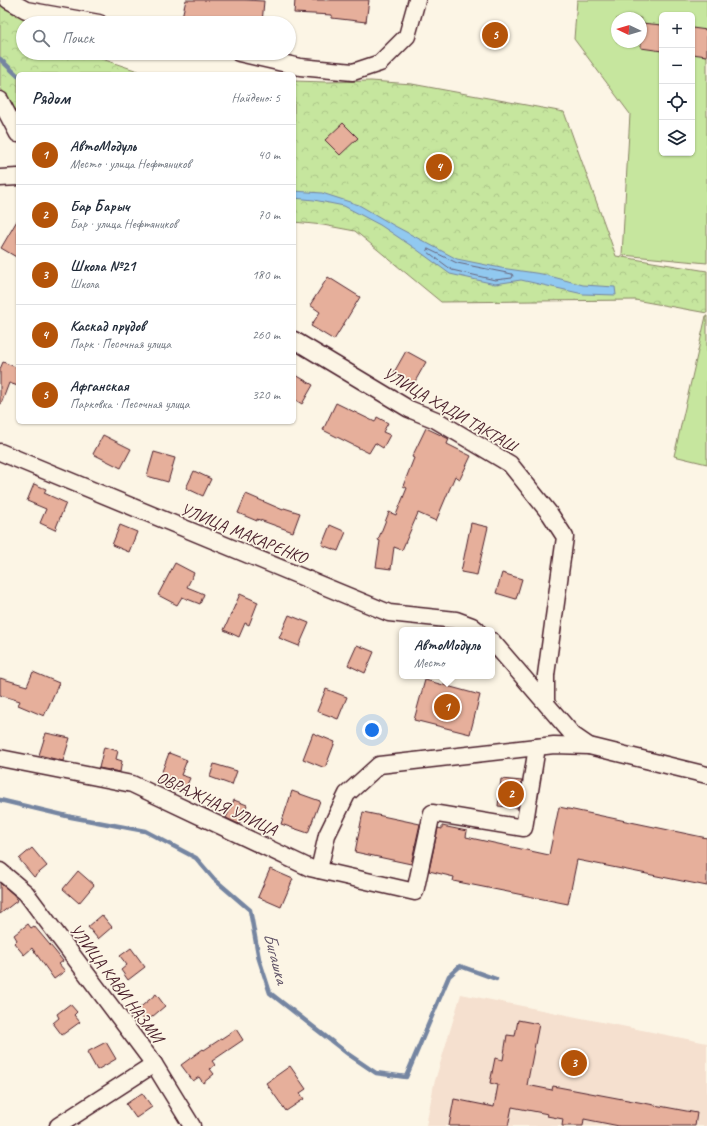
<!DOCTYPE html>
<html lang="ru">
<meta charset="utf-8">
<style>
body{margin:0;font-family:Caveat,sans-serif;background:#f2f2f3;color:#1f2937}
.controls{position:absolute;right:12px;top:12px;display:grid;overflow:hidden;border-radius:6px;box-shadow:0 1px 3px #0004}
.controls button{width:36px;height:36px;display:grid;place-items:center;padding:0;border:0;border-bottom:1px solid #e0e1e3;background:#fff;color:#1f2937;font:20px sans-serif}
.compass{position:absolute;left:611px;top:12px;width:36px;height:36px;border-radius:50%;background:#fff;box-shadow:0 1px 3px #0004;rotate:274deg}
.you{position:absolute;left:372px;top:730px;width:14px;height:14px;margin:-10px;border:3px solid #fff;border-radius:50%;background:#1a73e8;box-shadow:0 0 0 6px #1a73e833}
.badge{display:grid;place-items:center;width:26px;height:26px;border-radius:50%;background:#b45309;color:#fff;font-size:13px;font-weight:700}
.pin{position:absolute;translate:-50% -50%;border:2px solid #fff;box-shadow:0 1px 4px #0006}
.popup{position:absolute;left:399px;top:627px;width:96px;height:52px;box-sizing:border-box;display:grid;place-content:center;border-radius:6px;background:#fff;filter:drop-shadow(0 1px 3px #0005);font-size:13px;white-space:nowrap;color:#747a83}
.popup b{font-size:15px;color:#1f2937}
.popup::after{content:'';position:absolute;left:50%;top:100%;margin-left:-8px;border:8px solid transparent;border-top-color:#fff}
.list{margin:0;padding:0;list-style:none}
h2{display:flex;justify-content:space-between;align-items:center;height:52px;margin:0;padding:0 16px;font-size:17px}
h2 small{font-size:13px;font-weight:400;color:#747a83}
.list li{display:grid;grid-template-columns:26px 1fr auto;gap:12px;align-items:center;box-sizing:border-box;height:60px;padding:0 16px;border-top:1px solid #e0e1e3}
.list b{display:block;font-size:15px;white-space:nowrap}
.list p{margin:0;font-size:13px;white-space:nowrap;color:#747a83}
.list em{font-size:13px;font-style:normal;color:#747a83}
.icon{flex:none;width:22px;height:22px;fill:none;stroke:currentColor;stroke-width:2;stroke-linecap:round;stroke-linejoin:round}
.map{position:relative;flex:none;width:707px;height:1126px;overflow:hidden}
.search{position:absolute;background:#fff;box-shadow:0 1px 3px #0004;left:16px;top:16px;width:280px;height:44px;display:flex;align-items:center;gap:10px;box-sizing:border-box;padding:0 14px;border-radius:22px;color:#747a83;font-size:15px}
.panel{position:absolute;background:#fff;box-shadow:0 1px 3px #0004;left:16px;top:72px;width:280px;height:352px;border-radius:6px}
.map>svg:first-child{display:block}
.built{fill:#f5e0cf}
.park{fill:url(#park-crowns);stroke:#888264}
.pitch{fill:#c6e69e;stroke:#888264;fill-rule:evenodd}
.water{fill:#91c9f0;stroke:#7585a1}
.lines{fill:none;stroke-linecap:round;stroke-linejoin:round}
.shore{stroke:#66637a;stroke-width:1}
.stream{stroke:#7585a1;stroke-width:4.5}
.building{fill:#e6af9b;stroke:#4a1f2b}
.minor-casing{stroke:#4a1f2b;stroke-width:19}
.minor{stroke:#fcf5e5;stroke-width:16}
.labels{text-anchor:middle;stroke-width:3.5;stroke-linejoin:round;paint-order:stroke}
.street-label{font-size:17px;fill:#4a1f2b;stroke:#fcf5e5}
.water-label{font-size:18px;font-style:italic;fill:#5f5266;stroke:#fcf5e5}
</style>
<div class="map">
<svg width="707" height="1126" viewBox="0 0 707 1126">
<defs>
<pattern id="park-crowns" width="20" height="18" patternUnits="userSpaceOnUse"><rect width="20" height="18" fill="#c6e69e"/><path d="M2 6a3 3 0 1 1 6 0M12 15a3 3 0 1 1 6 0" fill="none" stroke="#acc588"/></pattern>
</defs>
<rect width="100%" height="100%" fill="#fcf5e5"/>
<filter id="ink" filterUnits="userSpaceOnUse"><feTurbulence type="fractalNoise" baseFrequency=".025" numOctaves="2"/><feDisplacementMap in="SourceGraphic" scale="8" xChannelSelector="R" yChannelSelector="G"/><feConvolveMatrix kernelMatrix="1 2 1 2 8 2 1 2 1" color-interpolation-filters="sRGB"/></filter>
<g filter="url(#ink)">
<!-- built -->
<path class="built" d="M 461,994 L 707,1043 L 707,1126 L 426,1126 L 434,1084 Z"/>
<!-- park -->
<g class="park">
<path d="M 0,5 L 51,23 L 23,23 L 23,53 L 84,53 L 147,74 L 18,74 L 18,116 L 0,87 Z"/>
<path d="M 294,81 L 326,82 L 371,81 L 412,84 L 564,112 L 616,256 L 707,271 L 707,313 L 635,300 L 441,302 L 355,231 L 323,225 L 294,222 Z"/>
</g>
<!-- pitch -->
<g class="pitch">
<path d="M 577,0 L 707,0 L 707,263 L 622,255 L 630,114 L 574,39 ZM 662,15 L 692,15 L 692,153 L 662,153 ZM 617,18 L 641,18 L 641,42 L 617,42 Z"/>
<path d="M 706,316 L 707,316 L 707,464 L 674,456 Z"/>
</g>
<!-- water -->
<path class="water" d="M 294,191 L 322,193 L 359,205 L 393,225 L 457,259 L 501,268 L 542,274 L 583,285 L 615,287 L 616,295 L 583,294 L 521,280 L 495,284 L 450,274 L 416,249 L 380,225 L 344,206 L 314,200 L 294,198 Z"/>
<g class="lines">
<!-- shore -->
<path class="shore" d="M 428,249 L 457,263 L 512,274 L 513,276 L 512,278 L 495,280 L 452,270 L 428,252 L 427,251 Z"/>
<!-- stream -->
<g class="stream">
<path d="M 0,59 L 18,76"/>
<path d="M 0,800 L 71,817 L 145,831 L 196,858 L 214,879 L 250,910 L 259,959 L 270,993 L 348,1054 L 376,1073 L 406,1077 L 449,976 L 460,966 L 496,979"/>
</g>
</g>
<!-- building -->
<g class="building">
<path d="M 186,0 L 245,0 L 264,1 L 262,23 L 188,23 L 181,21 Z"/>
<path d="M 295,0 L 369,0 L 366,22 L 332,18 L 332,15 L 294,13 Z"/>
<path d="M 641,23 L 662,25 L 662,51 L 641,48 Z"/>
<path d="M 692,28 L 707,30 L 707,56 L 692,54 Z"/>
<path d="M 343,123 L 358,138 L 340,155 L 325,140 Z"/>
<path d="M 18,219 L 18,258 L 1,248 Z"/>
<path d="M 328,277 L 360,297 L 334,340 L 311,326 L 320,312 L 310,305 Z"/>
<path d="M 406,351 L 426,362 L 413,385 L 393,374 Z"/>
<path d="M 3,362 L 18,368 L 18,386 L 9,383 L 1,404 L 0,404 L 0,369 Z"/>
<path d="M 294,374 L 313,385 L 302,404 L 294,399 Z"/>
<path d="M 336,403 L 375,422 L 377,417 L 388,423 L 383,432 L 390,435 L 383,448 L 375,443 L 369,453 L 323,430 Z"/>
<path d="M 426,428 L 449,439 L 447,444 L 471,456 L 460,479 L 455,476 L 436,521 L 418,513 L 402,550 L 394,547 L 391,569 L 376,567 L 380,541 L 378,540 L 389,512 L 396,515 L 407,488 L 403,486 L 414,458 L 412,457 Z"/>
<path d="M 103,435 L 131,449 L 121,468 L 93,454 Z"/>
<path d="M 154,452 L 175,458 L 168,482 L 147,476 Z"/>
<path d="M 194,471 L 211,479 L 203,496 L 186,488 Z"/>
<path d="M 34,484 L 46,489 L 44,493 L 66,503 L 55,530 L 40,523 L 46,509 L 27,501 Z"/>
<path d="M 246,494 L 283,510 L 284,508 L 300,513 L 293,532 L 257,519 L 257,521 L 238,513 Z"/>
<path d="M 471,523 L 488,527 L 477,575 L 461,572 Z"/>
<path d="M 120,525 L 137,532 L 129,552 L 112,545 Z"/>
<path d="M 330,525 L 346,532 L 338,551 L 322,545 Z"/>
<path d="M 175,563 L 194,573 L 187,587 L 204,594 L 200,604 L 182,597 L 177,605 L 158,595 Z"/>
<path d="M 502,573 L 522,579 L 516,599 L 496,593 Z"/>
<path d="M 240,594 L 258,602 L 249,625 L 245,623 L 239,637 L 224,630 Z"/>
<path d="M 289,615 L 309,623 L 299,646 L 279,638 Z"/>
<path d="M 357,645 L 374,652 L 365,673 L 348,665 Z"/>
<path d="M 33,672 L 59,683 L 44,716 L 18,705 L 20,701 L 0,695 L 0,678 L 27,686 Z"/>
<path d="M 425,680 L 480,695 L 470,734 L 414,720 Z"/>
<path d="M 326,689 L 347,697 L 338,719 L 317,711 Z"/>
<path d="M 46,733 L 70,738 L 63,761 L 39,755 Z"/>
<path d="M 313,733 L 335,742 L 325,768 L 303,759 Z"/>
<path d="M 104,747 L 118,751 L 116,759 L 122,761 L 120,772 L 99,768 Z"/>
<path d="M 169,753 L 187,760 L 181,775 L 190,778 L 184,792 L 158,782 Z"/>
<path d="M 214,764 L 237,771 L 232,785 L 210,777 Z"/>
<path d="M 501,779 L 522,781 L 518,808 L 498,806 Z"/>
<path d="M 292,791 L 320,801 L 308,833 L 281,824 Z"/>
<path d="M 234,800 L 247,805 L 239,824 L 226,818 Z"/>
<path d="M 559,807 L 707,838 L 707,886 L 577,860 L 568,904 L 453,881 L 454,877 L 429,871 L 438,828 L 442,829 L 442,826 L 467,831 L 466,837 L 549,855 Z"/>
<path d="M 363,812 L 420,824 L 411,864 L 355,852 Z"/>
<path d="M 32,848 L 47,866 L 34,877 L 19,859 Z"/>
<path d="M 270,869 L 293,879 L 281,907 L 258,897 Z"/>
<path d="M 78,871 L 94,885 L 79,903 L 63,889 Z"/>
<path d="M 0,883 L 13,894 L 18,900 L 0,914 Z"/>
<path d="M 102,915 L 112,927 L 98,939 L 88,927 Z"/>
<path d="M 28,924 L 31,928 L 34,926 L 55,951 L 63,961 L 59,964 L 65,971 L 54,979 L 32,948 L 24,955 L 14,943 L 17,940 L 14,935 Z"/>
<path d="M 131,948 L 145,967 L 128,980 L 121,970 L 127,965 L 120,956 Z"/>
<path d="M 156,994 L 165,1006 L 146,1022 L 136,1011 Z"/>
<path d="M 70,1004 L 77,1012 L 74,1015 L 80,1022 L 62,1035 L 53,1023 L 59,1018 L 57,1014 Z"/>
<path d="M 518,1020 L 539,1024 L 527,1085 L 552,1090 L 553,1086 L 697,1113 L 695,1126 L 619,1126 L 584,1119 L 583,1126 L 562,1126 L 563,1119 L 547,1116 L 548,1114 L 512,1107 L 508,1126 L 449,1126 L 454,1099 L 494,1107 L 498,1085 L 490,1083 L 495,1058 L 503,1060 L 507,1035 L 515,1036 Z"/>
<path d="M 236,1029 L 243,1040 L 212,1061 L 215,1065 L 210,1069 L 214,1074 L 203,1083 L 199,1077 L 193,1081 L 181,1065 L 203,1049 L 204,1050 Z"/>
<path d="M 106,1042 L 116,1059 L 97,1070 L 87,1052 Z"/>
<path d="M 290,1066 L 306,1089 L 300,1093 L 304,1099 L 286,1111 L 266,1083 Z"/>
<path d="M 142,1093 L 152,1107 L 136,1118 L 126,1104 Z"/>
</g>
<g class="lines">
<defs>
<g id="minor">
<path d="M 8,0 L 26,10 L 99,23"/>
<path d="M 239,53 L 300,67 L 353,72 L 380,63 L 407,36 L 417,0"/>
<path d="M 0,100 L 18,134"/>
<path d="M 0,178 L 18,177"/>
<path d="M 294,340 L 409,409 L 436,420 L 510,464 L 550,514 L 565,537 L 546,675 L 546,703"/>
<path d="M 0,452 L 389,613 L 456,620 L 472,626 L 477,630"/>
<path d="M 492,641 L 573,735 L 589,746 L 707,775"/>
<path d="M 0,758 L 132,784 L 310,868 L 415,892 L 432,813 L 524,828 L 537,747"/>
<path d="M 319,870 L 327,835 L 347,794 L 379,765 L 554,745 L 589,746"/>
<path d="M 0,871 L 26,893 L 154,1064 L 192,1126"/>
<path d="M 58,1126 L 154,1064"/>
</g>
</defs>
<!-- minor casing -->
<use href="#minor" class="minor-casing"/>
<!-- minor -->
<use href="#minor" class="minor"/>
</g>
</g>
<g class="labels">
<!-- street labels -->
<g class="street-label">
<text transform="translate(450 409) rotate(30)" y="6">УЛИЦА ХАДИ ТАКТАШ</text>
<text transform="translate(244 533) rotate(22)" y="6">УЛИЦА МАКАРЕНКО</text>
<text transform="translate(217 803) rotate(25)" y="6">ОВРАЖНАЯ УЛИЦА</text>
<text transform="translate(117 983) rotate(53)" y="6">УЛИЦА КАВИ НАЗМИ</text>
</g>
<!-- water labels -->
<g class="water-label">
<text transform="translate(276 958) rotate(75)" y="6">Бигашка</text>
</g>
</g>
</svg>
<div class="controls">
<button>+</button>
<button>−</button>
<button><svg class="icon" aria-label="locate" viewBox="0 0 24 24"><circle cx="12" cy="12" r="6"/><path d="M12 2v4M12 18v4M2 12h4M18 12h4"/></svg></button>
<button><svg class="icon" aria-label="layers" viewBox="0 0 24 24"><path d="M12 4l9 5-9 5-9-5zM3 14l9 5 9-5"/></svg></button>
</div>
<svg class="compass" viewBox="-18 -18 36 36"><path d="M0-13l5 13h-10z" fill="#e53935"/><path d="M0 13l5-13h-10z" fill="#747a83"/></svg>
<div class="you"></div>
<div class="pin badge" style="left:447px;top:707px">1</div>
<div class="popup"><b>АвтоМодуль</b>Место</div>
<div class="pin badge" style="left:511px;top:794px">2</div>
<div class="pin badge" style="left:574px;top:1063px">3</div>
<div class="pin badge" style="left:439px;top:167px">4</div>
<div class="pin badge" style="left:495px;top:35px">5</div>
<div class="search"><svg class="icon" aria-label="search" viewBox="0 0 24 24"><circle cx="10" cy="10" r="6"/><path d="M15 15l6 6"/></svg>Поиск</div>
<section class="panel">
<h2>Рядом<small>Найдено: 5</small></h2>
<ul class="list">
<li><span class="badge">1</span><div><b>АвтоМодуль</b><p>Место · улица Нефтяников</p></div><em>40 m</em></li>
<li><span class="badge">2</span><div><b>Бар Барыч</b><p>Бар · улица Нефтяников</p></div><em>70 m</em></li>
<li><span class="badge">3</span><div><b>Школа №21</b><p>Школа</p></div><em>180 m</em></li>
<li><span class="badge">4</span><div><b>Каскад прудов</b><p>Парк · Песочная улица</p></div><em>260 m</em></li>
<li><span class="badge">5</span><div><b>Афганская</b><p>Парковка · Песочная улица</p></div><em>320 m</em></li>
</ul>
</section>
</div>
